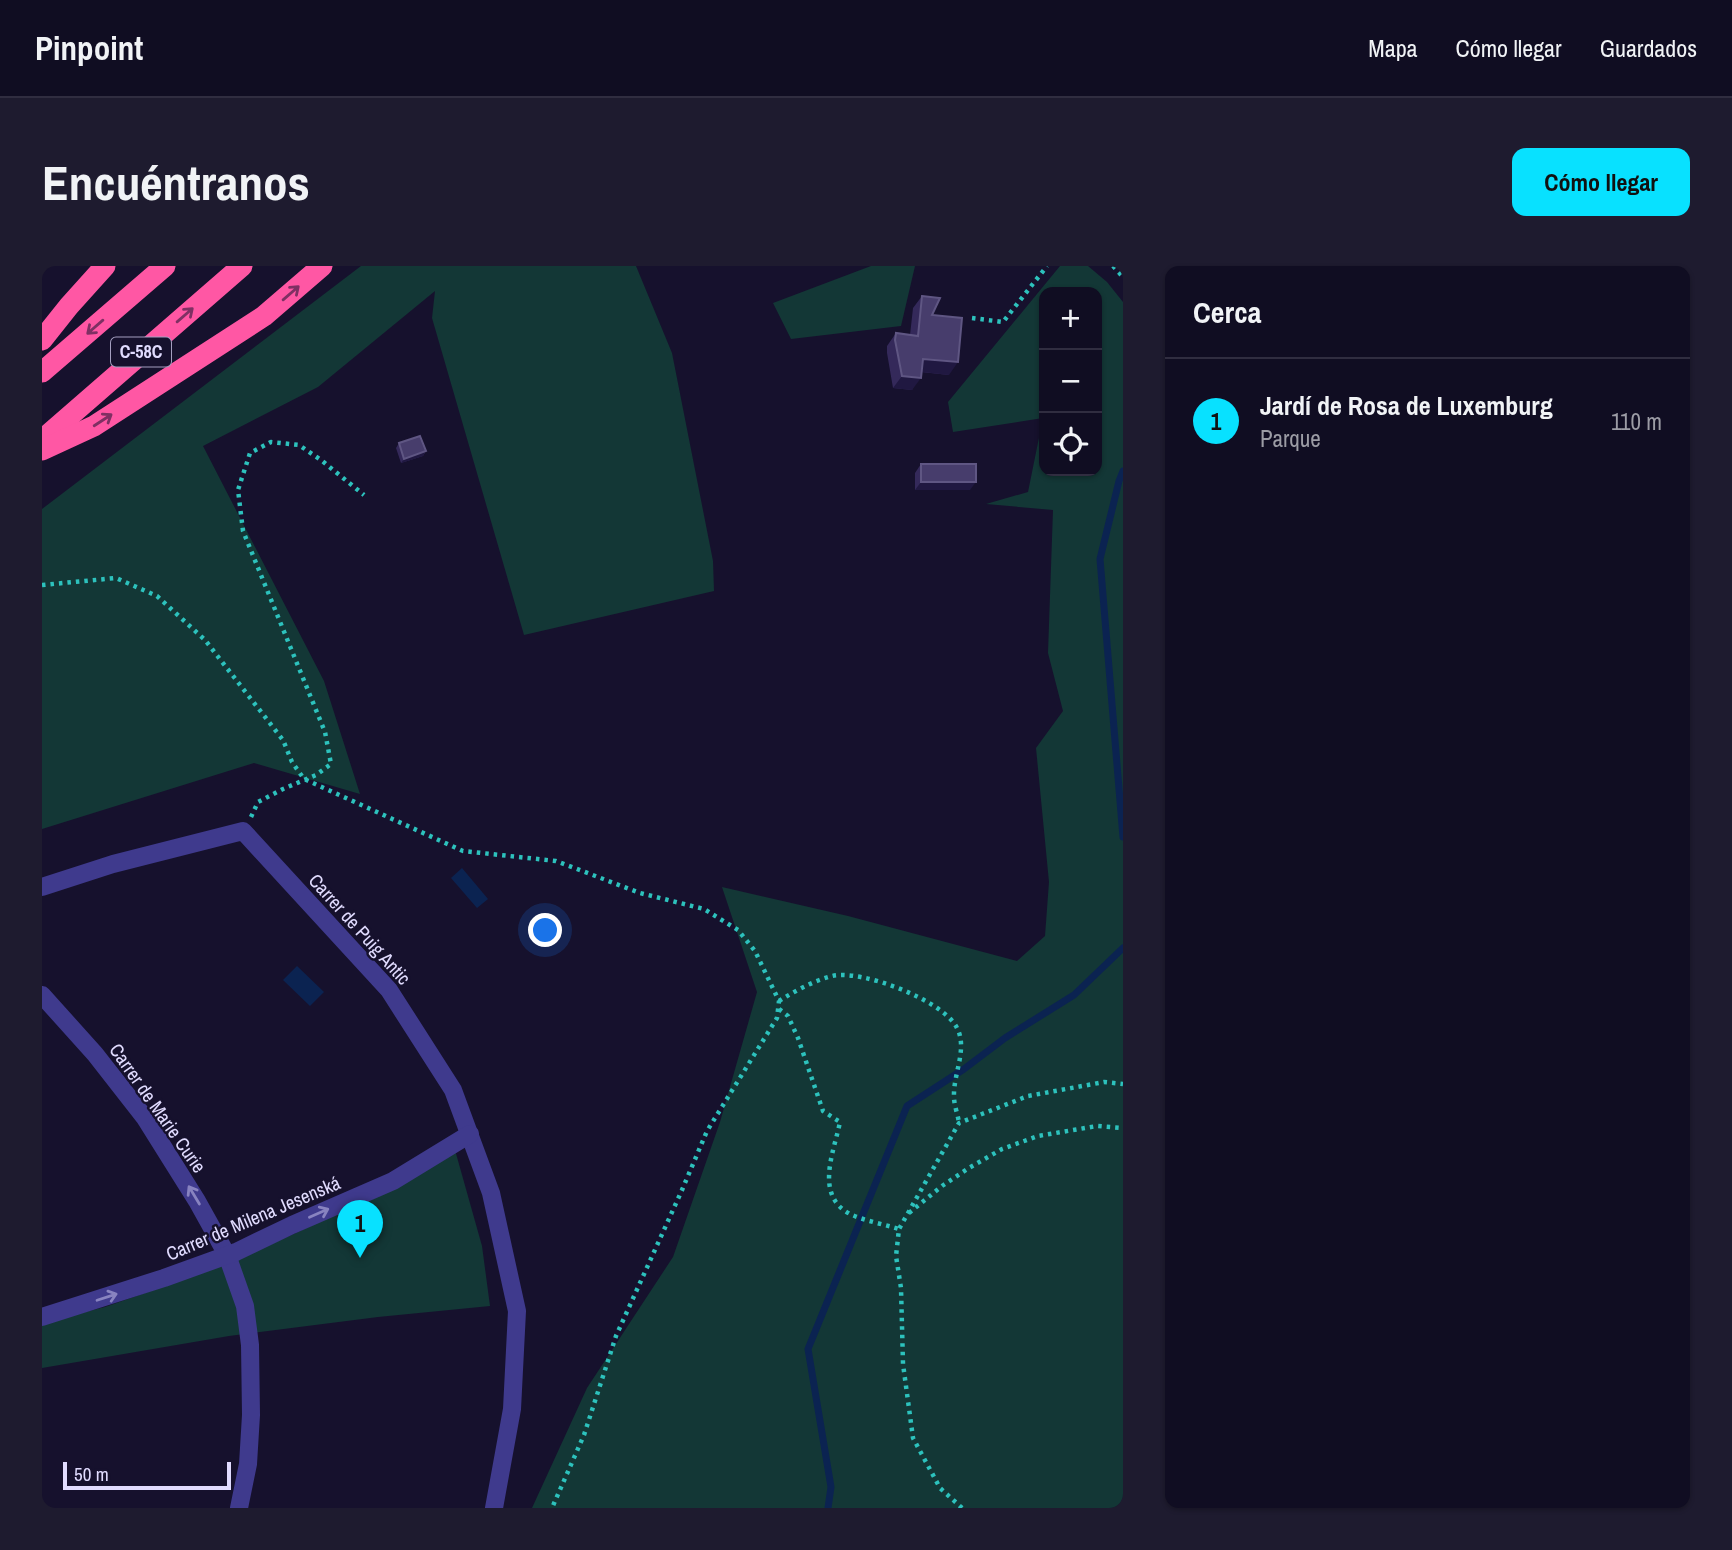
<!DOCTYPE html>
<html lang="es">
<meta charset="utf-8">
<style>
body{margin:0;font-family:"Archivo Narrow",sans-serif;background:#1e1b2f;color:#f1f3f6}
.controls{position:absolute;right:21px;top:21px;display:grid;overflow:hidden;border-radius:14px;box-shadow:0 2px 5px #0004}
.controls button{width:63px;height:63px;display:grid;place-items:center;padding:0;border:0;border-bottom:2px solid #302d40;background:#100d22;color:#f1f3f6;font:35px sans-serif}
.scale{position:absolute;left:21px;bottom:18px;width:168px;box-sizing:border-box;padding-left:7px;border:4px solid #e1dcff;border-top:0;font-size:19px;line-height:24px;white-space:nowrap;color:#e1dcff;-webkit-text-stroke:5px #16112d;paint-order:stroke}
.you{position:absolute;left:504px;top:665px;width:24px;height:24px;margin:-18px;border:5px solid #fff;border-radius:50%;background:#1a73e8;box-shadow:0 0 0 10px #1a73e833}
.badge{display:grid;place-items:center;width:46px;height:46px;border-radius:50%;background:#08e1ff;color:#111;font-size:23px;font-weight:700}
.pin{position:absolute;translate:-50% -58px;filter:drop-shadow(0 2px 4px #0008)}
.pin::after{content:'';position:absolute;top:37px;width:24px;height:21px;background:inherit;clip-path:polygon(0 0,100% 0,50% 100%)}
.list{margin:0;padding:0;list-style:none}
h2{display:flex;justify-content:space-between;align-items:center;height:91px;margin:0;padding:0 28px;font-size:30px}
h2 small{font-size:23px;font-weight:400;color:#9c9ca5}
.list li{display:grid;grid-template-columns:46px 1fr auto;gap:21px;align-items:center;box-sizing:border-box;height:126px;padding:0 28px;border-top:2px solid #302d40}
.list b{display:block;font-size:26px;white-space:nowrap}
.list p{margin:0;font-size:23px;white-space:nowrap;color:#9c9ca5}
.list em{font-size:23px;font-style:normal;color:#9c9ca5}
.icon{flex:none;width:38px;height:38px;fill:none;stroke:currentColor;stroke-width:2;stroke-linecap:round;stroke-linejoin:round}
.map{position:relative;flex:none;width:1081px;height:1242px;overflow:hidden;border-radius:14px}
header{display:flex;align-items:center;gap:42px;box-sizing:border-box;height:98px;padding:0 35px;background:#100d22;border-bottom:2px solid #302d40}
header strong{font-size:33px}
nav{display:flex;gap:38px;margin-inline-start:auto;font-size:24px}
.intro{display:flex;align-items:center;justify-content:space-between;box-sizing:border-box;height:168px;padding:0 42px}
h1{margin:0;font-size:49px}
.button{padding:18px 32px;border-radius:14px;background:#08e1ff;color:#111;font-size:24px;font-weight:700}
main{display:flex;gap:42px;padding:0 42px}
aside{flex:1;background:#100d22;border-radius:14px;box-shadow:0 2px 5px #0004}
.map>svg:first-child{display:block}
.green{fill:#133736;fill-rule:evenodd}
.water{fill:#0b2351}
.lines{fill:none;stroke-linecap:round;stroke-linejoin:round}
.stream{stroke:#0b2351;stroke-width:7}
.path{stroke:#2dc2bd;stroke-width:4.5;stroke-dasharray:3.5 5;stroke-linecap:butt}
.street{stroke:#3f3a8d;stroke-width:18}
.highway{stroke:#ff57a4;stroke-width:21}
.wall{fill:#34295a}
.shaded-wall{fill:#201841}
.building{fill:#473d6c;stroke:#5f5683;stroke-width:2}
.oneway{stroke:#7f3063}
.oneway2{stroke:#8883c0}
.labels{text-anchor:middle;stroke-width:5;stroke-linejoin:round;paint-order:stroke}
.shield{fill:#16112d;stroke:#a49fc0;stroke-width:2}
.shield-label{font-size:18px;font-weight:bold;fill:#e1dcff}
.street-label{font-size:19px;fill:#e1dcff;stroke:#16112d}
</style>
<header>
<strong>Pinpoint</strong>
<nav><a>Mapa</a><a>Cómo llegar</a><a>Guardados</a></nav>
</header>
<div class="intro"><h1>Encuéntranos</h1><a class="button">Cómo llegar</a></div>
<main>
<div class="map">
<svg width="1081" height="1242" viewBox="0 0 1081 1242">
<rect width="100%" height="100%" fill="#16112d"/>
<!-- green -->
<g class="green">
<path d="M 319,0 L 594,0 L 630,87 L 671,295 L 672,325 L 482,369 L 390,52 L 393,25 L 276,121 L 161,180 L 282,415 L 318,528 L 212,497 L 0,563 L 0,243 Z"/>
<path d="M 829,0 L 873,0 L 859,60 L 749,73 L 731,37 Z"/>
<path d="M 1018,0 L 1046,0 L 1065,16 L 1081,36 L 1081,1242 L 490,1242 L 545,1122 L 631,991 L 678,856 L 715,726 L 680,621 L 806,650 L 975,695 L 1003,670 L 1007,616 L 994,482 L 1021,445 L 1006,387 L 1011,244 L 944,238 L 986,226 L 1001,152 L 911,166 L 906,136 ZM 1055,26 L 1055,205 L 1002,205 L 1002,26 Z"/>
<path d="M 413,884 L 440,980 L 448,1040 L 336,1051 L 187,1070 L 0,1102 L 0,1057 L 63,1041 L 166,1005 L 254,967 L 351,921 Z"/>
</g>
<!-- water -->
<g class="water">
<path d="M 420,602 L 446,633 L 435,642 L 409,612 Z"/>
<path d="M 255,700 L 282,726 L 268,740 L 241,714 Z"/>
</g>
<g class="lines">
<!-- stream -->
<g class="stream">
<path d="M 1081,205 L 1077,215 L 1058,293 L 1081,571"/>
<path d="M 786,1242 L 789,1221 L 766,1083 L 865,840 L 922,803 L 963,772 L 1032,729 L 1081,682"/>
</g>
<!-- path -->
<g class="path">
<path d="M 1071,0 L 1081,11"/>
<path d="M 930,52 L 961,56 L 1005,0"/>
<path d="M 0,319 L 74,312 L 115,330 L 163,374 L 241,474 L 250,496 L 262,513 L 421,585 L 514,595 L 598,627 L 662,643 L 696,664 L 713,685 L 737,735 L 735,752 L 665,865 L 640,924 L 574,1070 L 542,1169 L 510,1242"/>
<path d="M 209,551 L 216,536 L 241,523 L 274,509 L 289,498 L 283,466 L 201,265 L 196,224 L 208,187 L 229,176 L 257,179 L 279,194 L 322,229"/>
<path d="M 737,735 C 753,725 771,715 790,710 C 819,703 901,734 915,762 C 926,783 911,808 912,831 C 912,839 916,849 917,857"/>
<path d="M 737,743 L 746,750 L 756,772 L 781,845 L 798,856 C 792,886 772,929 808,948 C 823,955 841,958 857,963"/>
<path d="M 867,947 L 900,920 L 927,902 L 960,883 L 996,870 L 1055,860 L 1081,862"/>
<path d="M 920,1242 L 898,1222 L 871,1172 L 861,1098 L 859,1022 L 854,990 L 857,963 L 917,857 L 986,830 L 1062,816 L 1081,818"/>
</g>
<!-- street -->
<g class="street">
<path d="M 0,621 L 71,598 L 201,565 L 347,724 L 411,824 L 449,927 L 475,1045 L 470,1143 L 452,1242"/>
<path d="M 0,729 L 53,788 L 103,852 L 155,935 L 185,989 L 203,1040 L 208,1079 L 209,1149 L 206,1198 L 197,1242"/>
<path d="M 0,1051 L 122,1012 L 194,986 L 250,959 L 351,915 L 428,868"/>
</g>
<!-- highway -->
<g class="highway">
<path d="M 0,74 L 27,40 L 63,0"/>
<path d="M 0,106 L 123,0"/>
<path d="M 0,174 L 200,0"/>
<path d="M 0,184 L 52,160 L 222,50 L 280,0"/>
</g>
</g>
<!-- wall -->
<g class="wall">
<path d="M 880,30 L 890,49 L 907,109 L 879,106 L 870,124 L 851,122 L 845,87 L 845,80 L 854,67 L 868,69 L 871,42 Z"/>
<path d="M 357,177 L 384,185 L 381,190 L 359,197 L 354,182 Z"/>
<path d="M 879,198 L 928,224 L 873,224 L 873,207 Z"/>
</g>
<!-- shaded-wall -->
<g class="shaded-wall">
<path d="M 881,93 L 916,96 L 907,109 L 872,105 Z"/>
<path d="M 860,110 L 879,112 L 870,124 L 851,122 Z"/>
<path d="M 384,185 L 381,190 L 359,197 L 362,193 Z"/>
<path d="M 879,216 L 934,216 L 928,224 L 873,224 Z"/>
</g>
<!-- building -->
<g class="building">
<path d="M 880,30 L 898,32 L 890,49 L 920,52 L 916,96 L 881,93 L 879,112 L 860,110 L 853,74 L 854,67 L 876,70 Z"/>
<path d="M 378,170 L 384,185 L 362,193 L 357,177 Z"/>
<rect x="879" y="198" width="55" height="18"/>
</g>
<!-- one-way arrows -->
<defs><path id="oneway-shaft" d="M-6 0H5M1.5-3L5.5 0L1.5 3" fill="none" stroke-width="1.6" stroke-linecap="round" stroke-linejoin="round" transform="scale(1.75)"/></defs>
<g class="oneway">
<use href="#oneway-shaft" transform="translate(249 27) rotate(-41)"/>
<use href="#oneway-shaft" transform="translate(143 49) rotate(-41)"/>
<use href="#oneway-shaft" transform="translate(53 61) rotate(139)"/>
<use href="#oneway-shaft" transform="translate(61 154) rotate(-33)"/>
</g>
<g class="oneway2">
<use href="#oneway-shaft" transform="translate(152 929) rotate(-121)"/>
<use href="#oneway-shaft" transform="translate(277 947) rotate(-24)"/>
<use href="#oneway-shaft" transform="translate(65 1031) rotate(-18)"/>
</g>
<g class="labels">
<!-- shield labels -->
<rect class="shield" x="69" y="71.5" width="60" height="29" rx="5"/>
<g class="shield-label">
<text x="99" y="92">C-58C</text>
</g>
<!-- street labels -->
<g class="street-label">
<text transform="translate(318 663) rotate(48)" y="7">Carrer de Puig Antic</text>
<text transform="translate(116 842) rotate(55)" y="7">Carrer de Marie Curie</text>
<text transform="translate(211 952) rotate(-23)" y="7">Carrer de Milena Jesenská</text>
</g>
</g>
</svg>
<div class="controls">
<button>+</button>
<button>−</button>
<button><svg class="icon" aria-label="locate" viewBox="0 0 24 24"><circle cx="12" cy="12" r="6"/><path d="M12 2v4M12 18v4M2 12h4M18 12h4"/></svg></button>
</div>
<div class="scale">50 m</div>
<div class="you"></div>
<div class="pin badge" style="left:318px;top:992px">1</div>
</div>
<aside>
<h2>Cerca<small></small></h2>
<ul class="list">
<li><span class="badge">1</span><div><b>Jardí de Rosa de Luxemburg</b><p>Parque</p></div><em>110 m</em></li>
</ul>
</aside>
</main>
